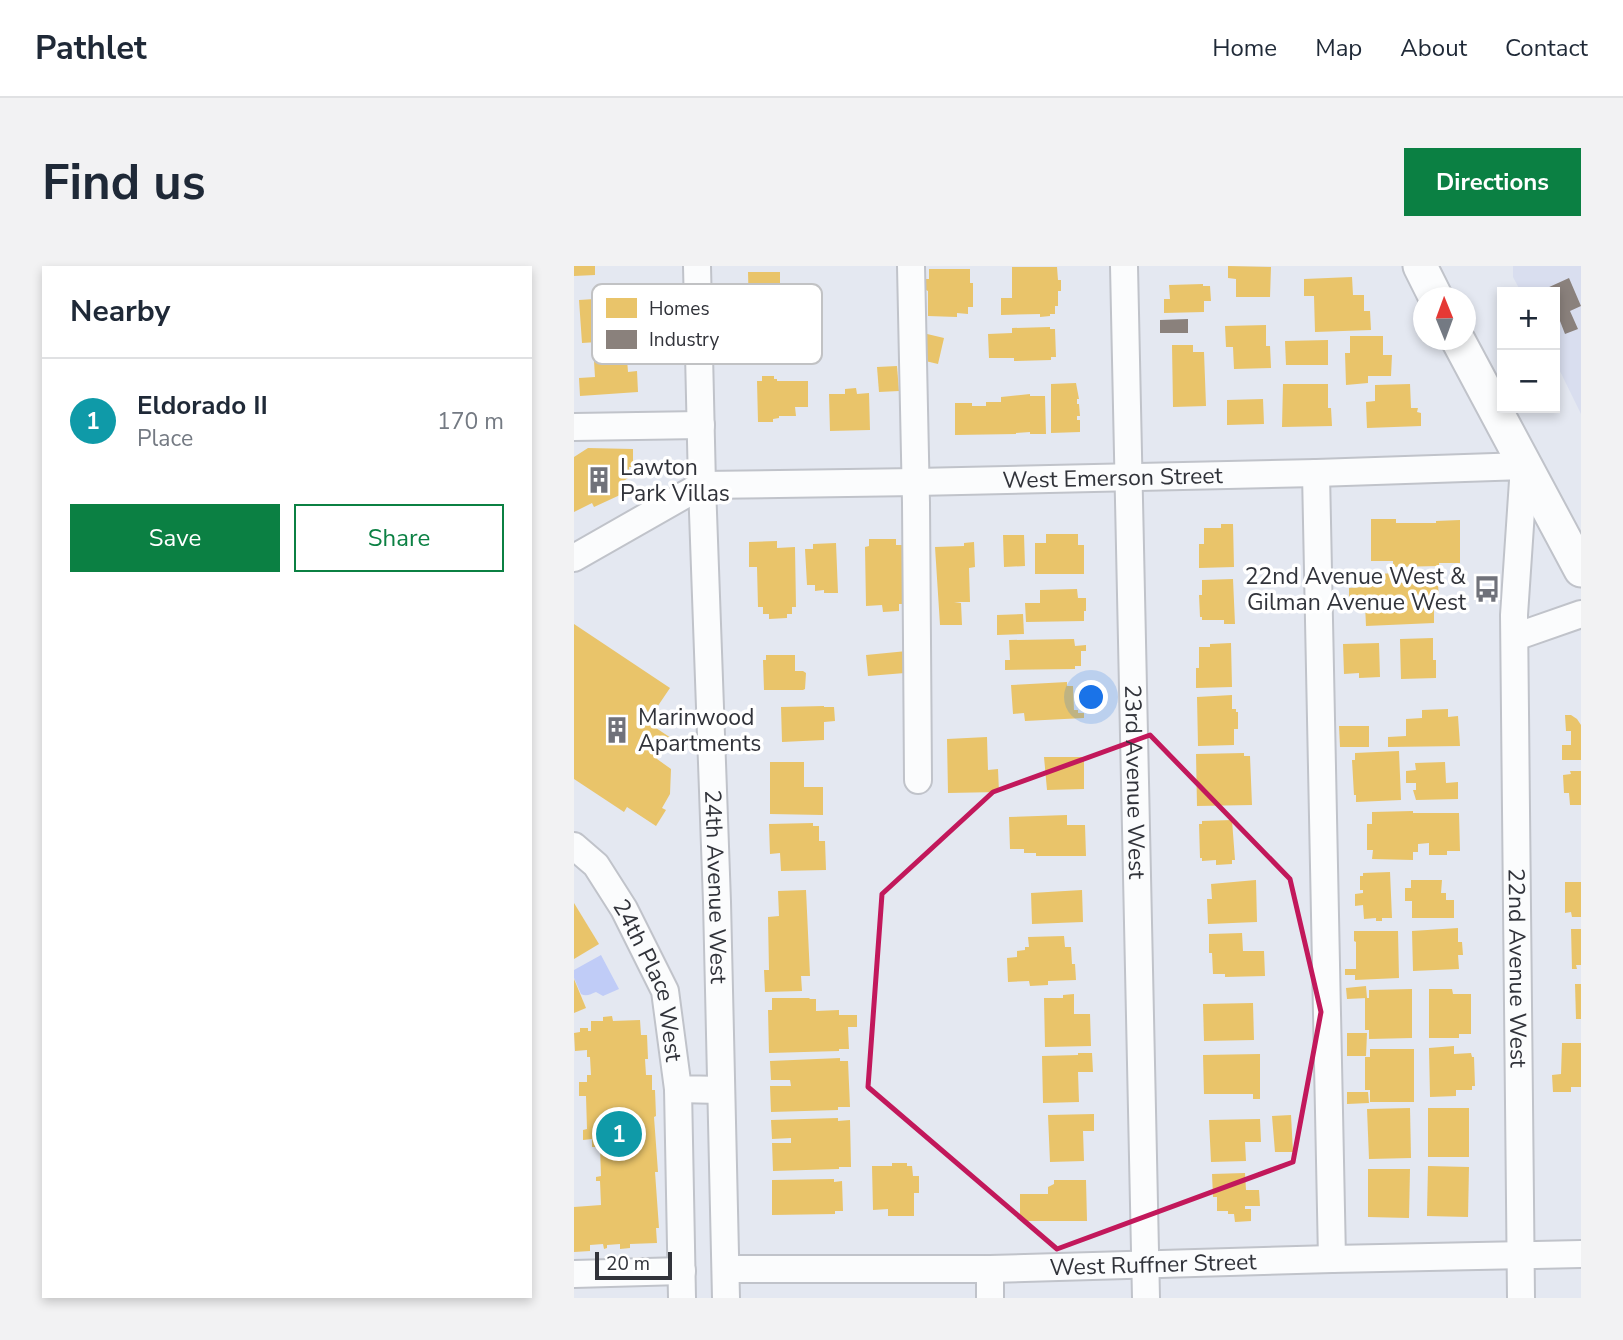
<!DOCTYPE html>
<meta charset="utf-8">
<style>
body{margin:0;font-family:"Nunito Sans",sans-serif;background:#f2f2f3;color:#1f2937}
.controls{position:absolute;right:21px;top:21px;display:grid;overflow:hidden;border-radius:0px;box-shadow:0 4px 10px #0003}
.controls button{width:63px;height:63px;display:grid;place-items:center;padding:0;border:0;border-bottom:2px solid #e0e1e3;background:#fff;color:#1f2937;font:35px sans-serif}
.compass{position:absolute;left:839px;top:21px;width:63px;height:63px;border-radius:50%;background:#fff;box-shadow:0 4px 10px #0003;rotate:359deg}
.scale{position:absolute;left:21px;bottom:18px;width:77px;box-sizing:border-box;padding-left:7px;border:4px solid #31333a;border-top:0;font-size:19px;line-height:24px;white-space:nowrap;color:#31333a;-webkit-text-stroke:5px #fff;paint-order:stroke}
.you{position:absolute;left:518px;top:432px;width:24px;height:24px;margin:-18px;border:5px solid #fff;border-radius:50%;background:#1a73e8;box-shadow:0 0 0 10px #1a73e833}
.badge{display:grid;place-items:center;width:46px;height:46px;border-radius:50%;background:#0b8043;color:#fff;font-size:23px;font-weight:700}
.pin{position:absolute;translate:-50% -50%;border:4px solid #fff;box-shadow:0 2px 7px #0006}
.list{margin:0;padding:0;list-style:none}
h2{display:flex;justify-content:space-between;align-items:center;height:91px;margin:0;padding:0 28px;font-size:30px}
h2 small{font-size:23px;font-weight:400;color:#747a83}
.list li{display:grid;grid-template-columns:46px 1fr auto;gap:21px;align-items:center;box-sizing:border-box;height:126px;padding:0 28px;border-top:2px solid #e0e1e3}
.list b{display:block;font-size:26px;white-space:nowrap}
.list p{margin:0;font-size:23px;white-space:nowrap;color:#747a83}
.list em{font-size:23px;font-style:normal;color:#747a83}
.actions{display:flex;gap:14px;padding:21px 28px}
.actions a{flex:1;padding:16px 0;border:2px solid #0b8043;border-radius:0px;text-align:center;font-size:24px;color:#0b8043}
.actions .main{background:#0b8043;color:#fff}
.map{position:relative;flex:none;width:1007px;height:1032px;overflow:hidden;border-radius:0px}
header{display:flex;align-items:center;gap:42px;box-sizing:border-box;height:98px;padding:0 35px;background:#fff;border-bottom:2px solid #e0e1e3}
header strong{font-size:33px}
nav{display:flex;gap:38px;margin-inline-start:auto;font-size:24px}
.intro{display:flex;align-items:center;justify-content:space-between;box-sizing:border-box;height:168px;padding:0 42px}
h1{margin:0;font-size:49px}
.button{padding:18px 32px;border-radius:0px;background:#0b8043;color:#fff;font-size:24px;font-weight:700}
main{display:flex;gap:42px;padding:0 42px}
aside{flex:1;background:#fff;border-radius:0px;box-shadow:0 4px 10px #0003}
.map>svg:first-child{display:block}
.built{fill:#d9deef}
.water{fill:#c0ccf7}
.homes{fill:#e9c46a}
.industry{fill:#8a817c}
.lines{fill:none;stroke-linecap:round;stroke-linejoin:round}
.minor-casing{stroke:#c0c3ca;stroke-width:30}
.major-casing{stroke:#c0c3ca;stroke-width:37}
.minor{stroke:#fbfcfd;stroke-width:26}
.major{stroke:#fbfcfd;stroke-width:33}
.marked{fill:none;stroke:#c2185b;stroke-width:5;stroke-linejoin:round}
.labels{text-anchor:middle;stroke-width:7;stroke-linejoin:round;paint-order:stroke}
.poi-label{font-size:23px;fill:#31333a;stroke:#fff;text-anchor:start}
.street-label{font-size:23px;fill:#31333a;stroke:#fff}
.key{fill:#fff;stroke:#c1c2c4;stroke-width:2}
.key-label{font-size:19px;fill:#31333a}
</style>
<header>
<strong>Pathlet</strong>
<nav><a>Home</a><a>Map</a><a>About</a><a>Contact</a></nav>
</header>
<div class="intro"><h1>Find us</h1><a class="button">Directions</a></div>
<main>
<aside>
<h2>Nearby<small></small></h2>
<ul class="list">
<li><span class="badge" style="background:#0f9aa8">1</span><div><b>Eldorado II</b><p>Place</p></div><em>170 m</em></li>
</ul>
<div class="actions"><a class="main">Save</a><a>Share</a></div>
</aside>
<div class="map">
<svg width="1007" height="1032" viewBox="0 0 1007 1032">
<rect width="100%" height="100%" fill="#e4e8f1"/>
<!-- built -->
<path class="built" d="M 939,0 L 1007,0 L 1007,148 L 981,95 L 981,26 L 947,26 L 939,11 Z"/>
<!-- water -->
<path class="water" d="M 27,689 L 45,723 L 29,730 L 22,726 C 17,728 12,731 7,728 L 0,712 L 0,704 Z"/>
<!-- homes -->
<g class="homes">
<path d="M 0,0 L 21,0 L 21,9 L 0,10 Z"/>
<path d="M 654,0 L 697,1 L 696,31 L 662,31 L 662,13 L 654,12 Z"/>
<path d="M 438,1 L 483,1 L 484,14 L 487,14 L 487,25 L 484,25 L 484,40 L 481,40 L 481,48 L 476,48 L 476,50 L 466,51 L 466,48 L 427,49 L 427,32 L 438,32 Z"/>
<path d="M 355,3 L 396,3 L 396,17 L 399,17 L 399,41 L 394,41 L 394,48 L 383,47 L 383,51 L 354,50 L 354,25 L 352,24 L 352,13 L 355,13 Z"/>
<path d="M 174,6 L 206,6 L 206,23 L 220,23 L 221,47 L 175,47 Z"/>
<path d="M 778,11 L 779,29 L 790,29 L 790,45 L 796,45 L 797,64 L 741,66 L 740,30 L 730,30 L 730,13 Z"/>
<path d="M 629,18 L 629,20 L 636,20 L 637,35 L 630,35 L 630,46 L 590,47 L 590,33 L 596,33 L 595,19 Z"/>
<path d="M 51,31 L 53,69 L 38,70 L 39,75 L 8,77 L 5,34 Z"/>
<path d="M 692,59 L 692,80 L 696,80 L 697,102 L 660,103 L 659,81 L 652,81 L 651,60 Z"/>
<path d="M 476,61 L 476,63 L 481,63 L 482,91 L 477,91 L 477,94 L 440,95 L 440,92 L 415,92 L 414,68 L 438,67 L 438,62 Z"/>
<path d="M 349,67 L 370,72 L 364,98 L 343,93 Z"/>
<path d="M 776,70 L 809,70 L 809,89 L 818,89 L 817,110 L 794,110 L 794,117 L 772,119 L 771,87 L 776,87 Z"/>
<path d="M 754,74 L 754,99 L 712,99 L 711,75 Z"/>
<path d="M 598,79 L 619,79 L 619,86 L 630,86 L 632,140 L 599,141 Z"/>
<path d="M 53,93 L 54,106 L 63,105 L 64,126 L 6,130 L 5,112 L 21,111 L 20,95 Z"/>
<path d="M 323,100 L 325,125 L 305,126 L 303,101 Z"/>
<path d="M 188,110 L 200,110 L 200,113 L 203,113 L 203,115 L 234,115 L 234,141 L 221,141 L 222,150 L 205,150 L 205,152 L 199,153 L 199,156 L 184,156 L 183,115 L 188,115 Z"/>
<path d="M 502,117 L 505,133 L 503,133 L 503,138 L 505,138 L 506,150 L 503,150 L 503,154 L 506,154 L 506,166 L 477,167 L 477,118 Z"/>
<path d="M 709,118 L 754,118 L 754,142 L 757,142 L 758,160 L 708,161 Z"/>
<path d="M 836,118 L 837,142 L 844,142 L 843,146 L 847,147 L 847,160 L 793,162 L 792,136 L 801,135 L 801,119 Z"/>
<path d="M 282,122 L 283,128 L 295,127 L 296,164 L 256,165 L 255,128 L 271,128 L 271,123 Z"/>
<path d="M 456,128 L 456,130 L 471,130 L 472,168 L 456,168 L 456,166 L 442,167 L 442,168 L 381,169 L 381,137 L 398,137 L 398,140 L 412,140 L 412,136 L 427,136 L 427,131 Z"/>
<path d="M 689,133 L 690,158 L 653,159 L 653,134 Z"/>
<path d="M 14,182 L 59,183 L 59,201 L 55,201 L 56,211 L 46,217 L 46,229 L 20,241 L 18,237 L 0,246 L 0,191 Z"/>
<path d="M 797,253 L 822,253 L 822,257 L 862,257 L 862,255 L 886,254 L 886,297 L 865,297 L 865,300 L 819,301 L 819,295 L 797,295 Z"/>
<path d="M 647,258 L 659,258 L 660,301 L 625,302 L 625,278 L 630,278 L 630,262 L 647,262 Z"/>
<path d="M 472,268 L 504,268 L 504,279 L 510,279 L 510,308 L 461,308 L 461,277 L 472,277 Z"/>
<path d="M 429,269 L 450,269 L 451,300 L 430,301 Z"/>
<path d="M 295,273 L 322,273 L 322,279 L 328,279 L 329,338 L 325,338 L 325,345 L 309,346 L 308,339 L 292,340 L 291,281 L 295,280 Z"/>
<path d="M 203,275 L 203,282 L 221,281 L 222,341 L 218,341 L 218,348 L 213,348 L 213,352 L 195,353 L 195,348 L 189,348 L 189,341 L 184,341 L 183,301 L 175,301 L 175,276 Z"/>
<path d="M 400,276 L 401,301 L 395,302 L 396,336 L 380,336 L 387,337 L 388,359 L 366,359 L 361,281 L 390,280 L 390,277 Z"/>
<path d="M 262,277 L 264,327 L 250,327 L 250,324 L 241,325 L 241,319 L 233,319 L 231,283 L 239,283 L 239,278 Z"/>
<path d="M 821,307 L 821,317 L 864,315 L 865,339 L 860,339 L 860,357 L 792,360 L 791,338 L 784,339 L 784,335 L 775,335 L 775,322 L 789,321 L 789,309 Z"/>
<path d="M 659,313 L 661,358 L 650,358 L 650,354 L 628,354 L 628,351 L 626,351 L 625,329 L 628,329 L 628,314 Z"/>
<path d="M 503,323 L 504,332 L 512,332 L 512,345 L 510,345 L 510,355 L 452,356 L 451,337 L 466,337 L 466,324 Z"/>
<path d="M 449,348 L 450,368 L 423,369 L 423,349 Z"/>
<path d="M 0,358 L 96,422 L 73,456 L 97,472 L 83,493 L 97,503 L 96,528 L 88,542 L 92,544 L 82,560 L 53,541 L 50,546 L 0,513 Z"/>
<path d="M 859,372 L 859,394 L 862,394 L 862,412 L 827,413 L 826,373 Z"/>
<path d="M 500,373 L 501,380 L 512,379 L 512,385 L 507,385 L 507,400 L 501,400 L 501,403 L 431,404 L 431,394 L 436,394 L 435,374 Z"/>
<path d="M 657,377 L 658,421 L 622,422 L 622,402 L 625,402 L 625,381 L 636,381 L 636,378 Z"/>
<path d="M 805,377 L 806,411 L 785,412 L 785,407 L 770,408 L 769,378 Z"/>
<path d="M 333,385 L 334,401 L 330,401 L 331,407 L 294,410 L 292,389 Z"/>
<path d="M 192,389 L 221,389 L 221,405 L 229,405 L 232,407 L 231,423 L 229,424 L 190,424 L 189,394 L 192,394 Z"/>
<path d="M 493,416 L 493,420 L 499,420 L 500,444 L 504,444 L 504,447 L 510,447 L 510,452 L 451,455 L 450,447 L 439,448 L 437,419 Z"/>
<path d="M 658,429 L 658,443 L 662,443 L 662,446 L 664,446 L 664,463 L 660,463 L 660,479 L 624,480 L 623,431 Z"/>
<path d="M 250,440 L 250,441 L 260,441 L 261,455 L 250,456 L 250,474 L 208,476 L 207,441 Z"/>
<path d="M 874,443 L 874,451 L 884,450 L 886,480 L 814,481 L 814,471 L 832,470 L 832,453 L 848,452 L 848,444 Z"/>
<path d="M 991,449 L 997,449 L 1003,453 L 1007,459 L 1007,494 L 988,494 L 988,479 L 997,479 L 997,465 L 992,465 Z"/>
<path d="M 765,460 L 795,460 L 795,481 L 766,481 Z"/>
<path d="M 413,471 L 414,504 L 424,503 L 425,526 L 374,527 L 373,473 Z"/>
<path d="M 825,485 L 827,534 L 782,536 L 782,529 L 780,529 L 778,494 L 781,494 L 781,487 Z"/>
<path d="M 670,487 L 670,490 L 676,490 L 678,539 L 623,540 L 622,488 Z"/>
<path d="M 470,491 L 510,491 L 510,523 L 473,524 Z"/>
<path d="M 196,496 L 230,496 L 230,521 L 249,521 L 249,549 L 196,548 Z"/>
<path d="M 871,496 L 872,517 L 884,516 L 884,533 L 842,534 L 839,524 L 842,524 L 842,517 L 832,517 L 832,505 L 842,504 L 841,497 Z"/>
<path d="M 996,505 L 1007,505 L 1007,539 L 996,539 L 995,527 L 990,527 L 989,509 L 997,508 Z"/>
<path d="M 839,545 L 839,547 L 885,547 L 886,585 L 873,585 L 873,589 L 855,589 L 855,577 L 844,578 L 844,586 L 839,586 L 839,594 L 798,593 L 799,584 L 793,584 L 793,558 L 798,558 L 798,546 Z"/>
<path d="M 493,549 L 493,559 L 511,559 L 512,590 L 462,590 L 462,587 L 450,587 L 450,583 L 436,583 L 435,551 Z"/>
<path d="M 658,554 L 661,594 L 658,594 L 658,598 L 642,599 L 642,594 L 628,595 L 628,592 L 626,592 L 625,558 L 628,558 L 628,555 Z"/>
<path d="M 239,557 L 239,560 L 245,560 L 245,575 L 251,575 L 252,604 L 207,605 L 206,587 L 196,588 L 195,558 Z"/>
<path d="M 816,606 L 818,652 L 808,652 L 808,655 L 802,655 L 802,652 L 790,653 L 789,639 L 781,640 L 781,628 L 789,627 L 789,624 L 786,624 L 786,610 L 789,610 L 789,607 Z"/>
<path d="M 682,614 L 683,656 L 634,658 L 633,633 L 638,633 L 637,618 Z"/>
<path d="M 837,614 L 868,614 L 867,627 L 872,627 L 872,634 L 880,634 L 880,652 L 838,652 L 838,635 L 831,635 L 831,622 L 837,622 Z"/>
<path d="M 991,616 L 1007,616 L 1007,651 L 998,651 L 997,646 L 991,647 Z"/>
<path d="M 232,624 L 236,710 L 227,710 L 228,725 L 191,726 L 190,704 L 195,704 L 194,651 L 205,650 L 204,625 Z"/>
<path d="M 508,624 L 509,656 L 458,658 L 457,627 Z"/>
<path d="M 0,637 L 25,678 L 0,693 Z"/>
<path d="M 884,662 L 884,676 L 888,676 L 889,689 L 884,689 L 885,703 L 839,705 L 838,665 Z"/>
<path d="M 997,663 L 1007,663 L 1007,699 L 1002,699 L 1003,703 L 998,703 Z"/>
<path d="M 780,665 L 824,665 L 825,712 L 781,714 L 781,709 L 771,709 L 771,703 L 782,703 L 782,676 L 780,675 Z"/>
<path d="M 668,667 L 669,685 L 690,685 L 691,710 L 651,711 L 651,708 L 639,708 L 638,687 L 635,687 L 635,668 Z"/>
<path d="M 490,670 L 491,681 L 497,681 L 498,698 L 501,698 L 502,714 L 474,715 L 474,719 L 456,720 L 455,715 L 434,716 L 433,692 L 443,691 L 443,685 L 451,684 L 451,681 L 455,681 L 454,671 Z"/>
<path d="M 0,713 L 12,742 L 0,747 Z"/>
<path d="M 1001,718 L 1007,718 L 1007,753 L 1002,753 Z"/>
<path d="M 792,720 L 793,732 L 773,733 L 772,722 Z"/>
<path d="M 838,723 L 838,772 L 795,773 L 795,764 L 791,764 L 791,732 L 795,732 L 795,724 Z"/>
<path d="M 855,723 L 878,723 L 879,728 L 897,728 L 897,768 L 885,768 L 885,772 L 855,772 Z"/>
<path d="M 500,728 L 500,748 L 516,748 L 517,780 L 471,781 L 470,732 L 489,732 L 489,729 Z"/>
<path d="M 198,732 L 235,732 L 236,733 L 242,733 L 242,745 L 265,744 L 265,749 L 283,749 L 283,761 L 274,761 L 275,783 L 265,783 L 265,785 L 195,787 L 194,744 L 198,744 Z"/>
<path d="M 679,737 L 680,774 L 630,775 L 629,738 Z"/>
<path d="M 38,750 L 39,755 L 66,754 L 67,769 L 73,769 L 74,793 L 71,793 L 72,809 L 78,809 L 78,824 L 81,824 L 82,850 L 80,851 L 84,906 L 81,906 L 85,962 L 82,962 L 83,977 L 56,978 L 56,982 L 46,983 L 46,978 L 33,979 L 33,982 L 30,983 L 29,978 L 16,979 L 16,985 L 0,986 L 0,941 L 27,939 L 26,915 L 22,915 L 22,911 L 27,910 L 26,881 L 18,881 L 18,873 L 9,874 L 9,864 L 13,863 L 12,830 L 5,830 L 5,816 L 13,816 L 13,809 L 17,809 L 16,791 L 13,791 L 13,784 L 1,785 L 0,767 L 6,766 L 6,762 L 14,762 L 14,765 L 17,765 L 17,755 L 29,755 L 29,751 Z"/>
<path d="M 773,767 L 793,767 L 792,790 L 773,790 Z"/>
<path d="M 988,777 L 1007,777 L 1007,821 L 997,821 L 997,826 L 979,826 L 978,809 L 987,808 Z"/>
<path d="M 880,780 L 880,788 L 897,787 L 898,791 L 900,791 L 901,820 L 898,820 L 898,824 L 882,824 L 882,830 L 856,831 L 855,782 Z"/>
<path d="M 796,783 L 840,783 L 840,836 L 796,836 L 796,824 L 791,824 L 791,791 L 796,791 Z"/>
<path d="M 504,787 L 518,787 L 519,806 L 504,806 L 505,836 L 469,837 L 468,790 L 504,789 Z"/>
<path d="M 686,788 L 686,833 L 679,833 L 679,828 L 630,828 L 629,789 Z"/>
<path d="M 266,792 L 266,795 L 274,795 L 276,841 L 264,841 L 264,844 L 197,846 L 196,820 L 217,820 L 216,814 L 197,814 L 196,795 Z"/>
<path d="M 773,826 L 794,826 L 795,837 L 773,838 Z"/>
<path d="M 836,842 L 837,892 L 795,893 L 793,843 Z"/>
<rect x="854" y="842" width="41" height="49"/>
<path d="M 520,848 L 520,865 L 509,865 L 510,895 L 476,896 L 474,849 Z"/>
<path d="M 717,849 L 719,886 L 701,886 L 698,850 Z"/>
<path d="M 264,852 L 264,855 L 276,854 L 277,901 L 265,901 L 265,903 L 199,905 L 198,877 L 217,877 L 217,872 L 198,873 L 197,854 Z"/>
<path d="M 686,853 L 687,876 L 671,876 L 672,895 L 637,896 L 635,854 Z"/>
<path d="M 318,897 L 333,897 L 333,900 L 338,900 L 339,910 L 345,910 L 345,927 L 340,927 L 340,950 L 314,950 L 314,943 L 299,944 L 298,900 L 318,900 Z"/>
<path d="M 854,900 L 895,901 L 894,951 L 853,950 Z"/>
<path d="M 794,903 L 836,903 L 835,952 L 794,951 Z"/>
<path d="M 671,907 L 672,924 L 685,924 L 686,940 L 671,940 L 671,943 L 677,943 L 677,955 L 661,956 L 660,948 L 654,948 L 654,945 L 643,945 L 643,931 L 639,931 L 638,908 Z"/>
<path d="M 260,913 L 260,916 L 268,915 L 269,945 L 261,945 L 261,948 L 198,949 L 198,914 Z"/>
<path d="M 480,914 L 512,914 L 513,955 L 446,955 L 446,928 L 474,928 L 474,921 L 480,918 Z"/>
</g>
<!-- industry -->
<g class="industry">
<path d="M 995,12 L 1007,40 L 996,45 L 1004,63 L 991,68 L 981,42 L 981,26 L 974,26 L 973,22 Z"/>
<path d="M 614,53 L 614,67 L 586,67 L 586,54 Z"/>
</g>
<g class="lines">
<defs>
<g id="minor">
<path id="s1" d="M 123,0 L 128,219 L 143,636 L 152,1032"/>
<path d="M 337,0 L 342,237 L 344,514"/>
<path id="s2" d="M 550,0 L 572,1032"/>
<path d="M 0,161 L 127,159"/>
<path d="M 742,207 L 758,993"/>
<path id="s3" d="M 0,292 L 128,219 L 342,216 L 742,207 L 950,200 L 940,349 L 947,1032"/>
<path d="M 941,371 L 1007,348"/>
<path id="s4" d="M 0,580 L 22,599 L 50,643 L 91,725 L 104,823 L 146,824"/>
<path d="M 104,823 L 108,1032"/>
<path id="s5" d="M 152,1003 L 416,1003 L 758,993 L 1007,988"/>
<path d="M 416,1003 L 416,1032"/>
<path d="M 0,1008 L 108,1005"/>
</g>
<g id="major">
<path d="M 846,0 L 862,32"/>
<path d="M 884,74 L 1007,304"/>
</g>
</defs>
<!-- minor casing -->
<use href="#minor" class="minor-casing"/>
<!-- major casing -->
<use href="#major" class="major-casing"/>
<!-- minor -->
<use href="#minor" class="minor"/>
<!-- major -->
<use href="#major" class="major"/>
</g>
<!-- marked area -->
<path class="marked" d="M 576,469 L 716,613 L 747,746 L 719,896 L 483,983 L 294,821 L 308,628 L 419,526 Z"/>
<!-- icons -->
<defs>
<symbol id="building-bare" viewBox="-9 -9 18 18"><path d="M-4-6H4V6H1V3H-1V6H-4ZM-2.5-4.3h1.7v1.8h-1.7ZM.8-4.3h1.7v1.8H.8ZM-2.5-1h1.7V.8h-1.7ZM.8-1h1.7V.8H.8Z" fill="#70727a" stroke="#fff" stroke-width="2.5" paint-order="stroke"/></symbol>
<symbol id="bus-bare" viewBox="-9 -9 18 18"><path d="M-5-6H5V4H4V6H2V4H-2V6H-4V4H-5ZM-3.5-4V0h7V-4ZM-3.5 1.2v1.5H-2V1.2ZM2 1.2v1.5H3.5V1.2Z" fill="#70727a" stroke="#fff" stroke-width="2.5" paint-order="stroke"/></symbol>
</defs>
<g fill-rule="evenodd">
<use href="#building-bare" x="6" y="195" width="38" height="38"/>
<use href="#bus-bare" x="894" y="304" width="38" height="38"/>
<use href="#building-bare" x="24" y="445" width="38" height="38"/>
</g>
<g class="labels">
<!-- poi labels -->
<g class="poi-label">
<text x="46" y="209">Lawton<tspan x="46" dy="26">Park Villas</tspan></text>
<text x="892" y="318" text-anchor="end">22nd Avenue West &amp;<tspan x="892" dy="26">Gilman Avenue West</tspan></text>
<text x="64" y="459">Marinwood<tspan x="64" dy="26">Apartments</tspan></text>
</g>
<!-- street labels -->
<g class="street-label">
<text dy="8" stroke="none"><textPath href="#s3" startOffset="558">West Emerson Street</textPath></text>
<text dy="8" stroke="none"><textPath href="#s2" startOffset="516">23rd Avenue West</textPath></text>
<text dy="8" stroke="none"><textPath href="#s1" startOffset="621">24th Avenue West</textPath></text>
<text dy="8" stroke="none"><textPath href="#s3" startOffset="1472">22nd Avenue West</textPath></text>
<text dy="8" stroke="none"><textPath href="#s4" startOffset="158">24th Place West</textPath></text>
<text dy="8" stroke="none"><textPath href="#s5" startOffset="427">West Ruffner Street</textPath></text>
</g>
</g>
<!-- legend -->
<rect x="18" y="18" width="230" height="80" rx="10" class="key"/>
<rect x="32" y="32" width="31" height="20" fill="#e9c46a"/>
<rect x="32" y="64" width="31" height="19" fill="#8a817c"/>
<g class="key-label">
<text x="75" y="49">Homes</text>
<text x="75" y="80">Industry</text>
</g>
</svg>
<div class="controls">
<button>+</button>
<button>−</button>
</div>
<svg class="compass" viewBox="-18 -18 36 36"><path d="M0-13l5 13h-10z" fill="#e53935"/><path d="M0 13l5-13h-10z" fill="#747a83"/></svg>
<div class="scale">20 m</div>
<div class="you"></div>
<div class="pin badge" style="left:45px;top:868px;background:#0f9aa8">1</div>
</div>
</main>
